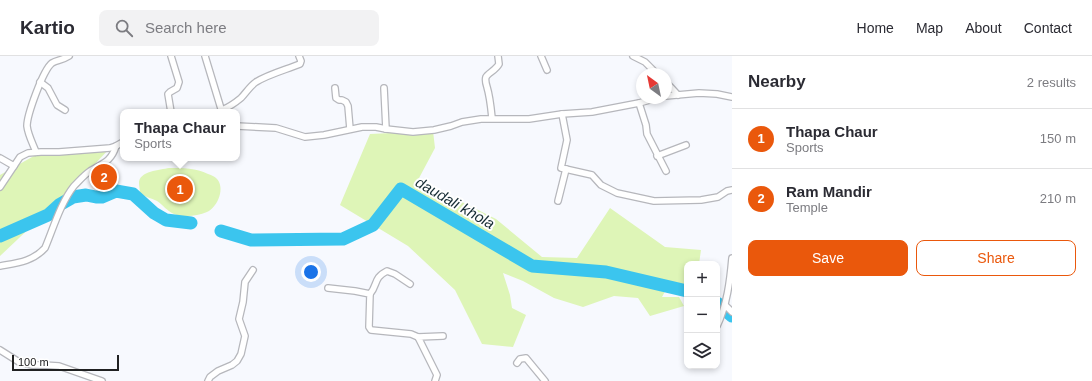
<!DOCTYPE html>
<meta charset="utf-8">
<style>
body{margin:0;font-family:Helvetica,sans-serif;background:#f2f2f3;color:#2b2b33}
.controls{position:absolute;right:12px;bottom:12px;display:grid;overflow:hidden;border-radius:8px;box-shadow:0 2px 6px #0003}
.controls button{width:36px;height:36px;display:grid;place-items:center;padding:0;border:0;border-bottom:1px solid #e1e1e2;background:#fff;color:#2b2b33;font:20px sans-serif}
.compass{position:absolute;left:636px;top:12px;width:36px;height:36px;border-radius:50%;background:#fff;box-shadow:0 2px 6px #0003;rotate:327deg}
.scale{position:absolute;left:12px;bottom:10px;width:107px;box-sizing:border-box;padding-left:4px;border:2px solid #202122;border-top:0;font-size:11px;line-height:14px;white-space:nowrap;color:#202122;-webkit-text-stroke:3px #fff;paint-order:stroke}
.you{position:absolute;left:311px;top:216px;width:14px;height:14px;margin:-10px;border:3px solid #fff;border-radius:50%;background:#1a73e8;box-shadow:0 0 0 6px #1a73e833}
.badge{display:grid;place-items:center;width:26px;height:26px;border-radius:50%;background:#ea580c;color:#fff;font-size:13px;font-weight:700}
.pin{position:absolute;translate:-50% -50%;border:2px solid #fff;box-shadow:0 1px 4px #0006}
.popup{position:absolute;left:120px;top:53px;width:120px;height:52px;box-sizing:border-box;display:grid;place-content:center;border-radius:8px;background:#fff;filter:drop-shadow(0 1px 3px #0005);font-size:13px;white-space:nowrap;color:#7c7c81}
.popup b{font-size:15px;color:#2b2b33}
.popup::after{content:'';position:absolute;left:50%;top:100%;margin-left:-8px;border:8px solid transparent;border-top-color:#fff}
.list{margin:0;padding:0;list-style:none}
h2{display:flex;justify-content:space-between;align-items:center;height:52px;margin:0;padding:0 16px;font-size:17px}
h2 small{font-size:13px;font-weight:400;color:#7c7c81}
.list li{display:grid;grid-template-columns:26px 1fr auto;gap:12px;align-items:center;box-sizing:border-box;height:60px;padding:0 16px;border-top:1px solid #e1e1e2}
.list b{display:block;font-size:15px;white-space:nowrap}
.list p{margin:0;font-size:13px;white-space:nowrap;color:#7c7c81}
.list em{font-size:13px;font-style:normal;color:#7c7c81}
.actions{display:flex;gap:8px;padding:12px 16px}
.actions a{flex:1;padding:9px 0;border:1px solid #ea580c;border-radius:8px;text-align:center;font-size:14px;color:#ea580c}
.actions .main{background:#ea580c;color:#fff}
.icon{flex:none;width:22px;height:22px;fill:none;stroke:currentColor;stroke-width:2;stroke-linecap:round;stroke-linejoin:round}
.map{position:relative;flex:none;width:732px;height:325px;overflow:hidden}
header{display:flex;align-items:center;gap:24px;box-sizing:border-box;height:56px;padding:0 20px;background:#fff;border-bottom:1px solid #e1e1e2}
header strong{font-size:19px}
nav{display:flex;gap:22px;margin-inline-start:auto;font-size:14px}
.search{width:280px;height:36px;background:#f2f2f3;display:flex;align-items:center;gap:10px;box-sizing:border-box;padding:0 14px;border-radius:8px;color:#7c7c81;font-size:15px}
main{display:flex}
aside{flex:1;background:#fff}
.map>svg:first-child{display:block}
.green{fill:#def5b7}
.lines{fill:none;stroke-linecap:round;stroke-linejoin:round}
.river{stroke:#3bc5ee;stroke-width:13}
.street-casing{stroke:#b6b7bc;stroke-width:8}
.street{stroke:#fff;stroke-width:5.5}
.labels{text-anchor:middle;stroke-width:4;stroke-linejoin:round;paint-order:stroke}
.water-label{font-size:15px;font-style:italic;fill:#172d35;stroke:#fff}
</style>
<header>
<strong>Kartio</strong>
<div class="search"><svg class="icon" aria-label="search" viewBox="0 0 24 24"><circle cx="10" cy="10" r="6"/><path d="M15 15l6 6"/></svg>Search here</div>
<nav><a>Home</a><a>Map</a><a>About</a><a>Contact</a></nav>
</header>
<main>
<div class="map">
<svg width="732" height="325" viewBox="0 0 732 325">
<rect width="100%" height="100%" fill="#f7f9fe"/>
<!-- green -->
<g class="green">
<path d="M 433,75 L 435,92 L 418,124 L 496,163 L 542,201 L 577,202 L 610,152 L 665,191 L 701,194 L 699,208 L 687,208 L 687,231 L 669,228 L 662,241 L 679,241 L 684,250 L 650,260 L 638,242 L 614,240 L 583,251 L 554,242 L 523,225 L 503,217 L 510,239 L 512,252 L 526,259 L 513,291 L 482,288 L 455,234 L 408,190 L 340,149 L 370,78 Z"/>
<path d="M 110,92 L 74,130 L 0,200 L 0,119 L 41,96 Z"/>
<path d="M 169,112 C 183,112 196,112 208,118 C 211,119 214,120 216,122 C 226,131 218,151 207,156 C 197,160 184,162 174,158 C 167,155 163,149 157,145 C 151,142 145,141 140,137 C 140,134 139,130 139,127 C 139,115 160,114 169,112 Z"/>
</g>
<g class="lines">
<!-- river -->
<g class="river">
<path d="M 221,175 L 251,184 L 343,183 L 373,169 L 401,133 L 532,210 L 606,216 L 687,235"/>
<path d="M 0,180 L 48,159 L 59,149 L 73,141 L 86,139 L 96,141 L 102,141 L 116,135 L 133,138 L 154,157 L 166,164 L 191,167"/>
<path d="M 717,247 L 732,260"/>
</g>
<defs>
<g id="street">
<path d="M 205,0 L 222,56"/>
<path d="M 541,0 L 547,14"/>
<path d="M 633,0 L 645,6 L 657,18"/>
<path d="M 40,26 L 48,32 L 57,49 L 65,54"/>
<path d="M 666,26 L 678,39"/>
<path d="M 335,32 L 336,42 L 339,44 L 342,44 L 346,46 L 348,50 L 350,73"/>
<path d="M 384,32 L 386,73"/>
<path d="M 666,40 L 699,37 L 717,38 L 732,41"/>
<path d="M 639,47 L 646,69 L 647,78 L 666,115"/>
<path d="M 222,54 C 229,51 235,47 241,42 C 246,37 250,30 256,26 C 269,18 285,14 300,8 L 301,5 L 299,0"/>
<path d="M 171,56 L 168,38 L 170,36 L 177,32 L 179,26 L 171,0"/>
<path d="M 562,58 L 567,84 L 561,112 L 592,119 L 601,129 L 617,137 L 654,145 L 701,144 L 718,141 L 727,135 L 732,134"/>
<path d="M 492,62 C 491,52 490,41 487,31 C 486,28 485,24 486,21 C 488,17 496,14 499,8 L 498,0"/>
<path d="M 237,70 L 276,72 L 305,81 L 324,79 L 362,71 L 376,71 L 386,73 L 413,76 L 434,74 L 451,70 L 462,66 L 481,63 L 529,63 L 562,58 L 592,56 L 639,47 L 657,42"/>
<path d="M 36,96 C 33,88 28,79 27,70 C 27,59 43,14 52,7 C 57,4 63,4 69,0"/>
<path d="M 657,100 L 686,89"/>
<path d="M 0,102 L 14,110"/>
<path d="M 0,131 L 20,101 L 28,97 L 41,96 L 59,96 L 110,92 L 116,90 L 123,86"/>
<path d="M 558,145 L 566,113"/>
<path d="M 0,210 C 17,207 32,206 45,192 C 53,173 61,146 74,130 C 79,125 84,119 90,115 C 103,107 111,106 116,90"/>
<path d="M 328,232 L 355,235 L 370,238 L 369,271 L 371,274 L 411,278 L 418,281"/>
<path d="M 370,238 C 378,229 373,222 387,215 L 395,218 L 410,228"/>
<path d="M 725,249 L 732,256"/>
<path d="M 717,270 C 727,249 730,225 732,202"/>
<path d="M 0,294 L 19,306 L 32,309 L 43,309 L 59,310 L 102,325"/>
<path d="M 517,307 L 520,303 L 526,302 L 545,325"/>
<path d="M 208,325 L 210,321 L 218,315 L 232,309 L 237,305 L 241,298 L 245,280 L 239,263 L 243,246 L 245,226 L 253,214"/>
<path d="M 435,325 L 437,319 L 418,281 L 443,280"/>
</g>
</defs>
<!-- street casing -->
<use href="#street" class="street-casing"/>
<!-- street -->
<use href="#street" class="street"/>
</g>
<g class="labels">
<!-- water labels -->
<g class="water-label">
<text transform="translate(455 147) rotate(30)" y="5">daudali khola</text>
</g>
</g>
</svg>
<div class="controls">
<button>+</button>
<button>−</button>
<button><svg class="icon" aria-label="layers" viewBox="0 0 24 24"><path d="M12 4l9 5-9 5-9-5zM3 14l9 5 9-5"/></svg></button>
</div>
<svg class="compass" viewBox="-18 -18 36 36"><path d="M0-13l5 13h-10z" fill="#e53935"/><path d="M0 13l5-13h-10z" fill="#7c7c81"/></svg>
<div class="scale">100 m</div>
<div class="you"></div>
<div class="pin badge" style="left:180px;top:133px">1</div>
<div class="popup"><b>Thapa Chaur</b>Sports</div>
<div class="pin badge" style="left:104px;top:121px">2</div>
</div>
<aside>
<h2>Nearby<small>2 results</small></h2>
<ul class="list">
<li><span class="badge">1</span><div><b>Thapa Chaur</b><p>Sports</p></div><em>150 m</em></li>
<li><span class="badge">2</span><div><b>Ram Mandir</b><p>Temple</p></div><em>210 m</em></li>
</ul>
<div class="actions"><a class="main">Save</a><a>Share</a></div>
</aside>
</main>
